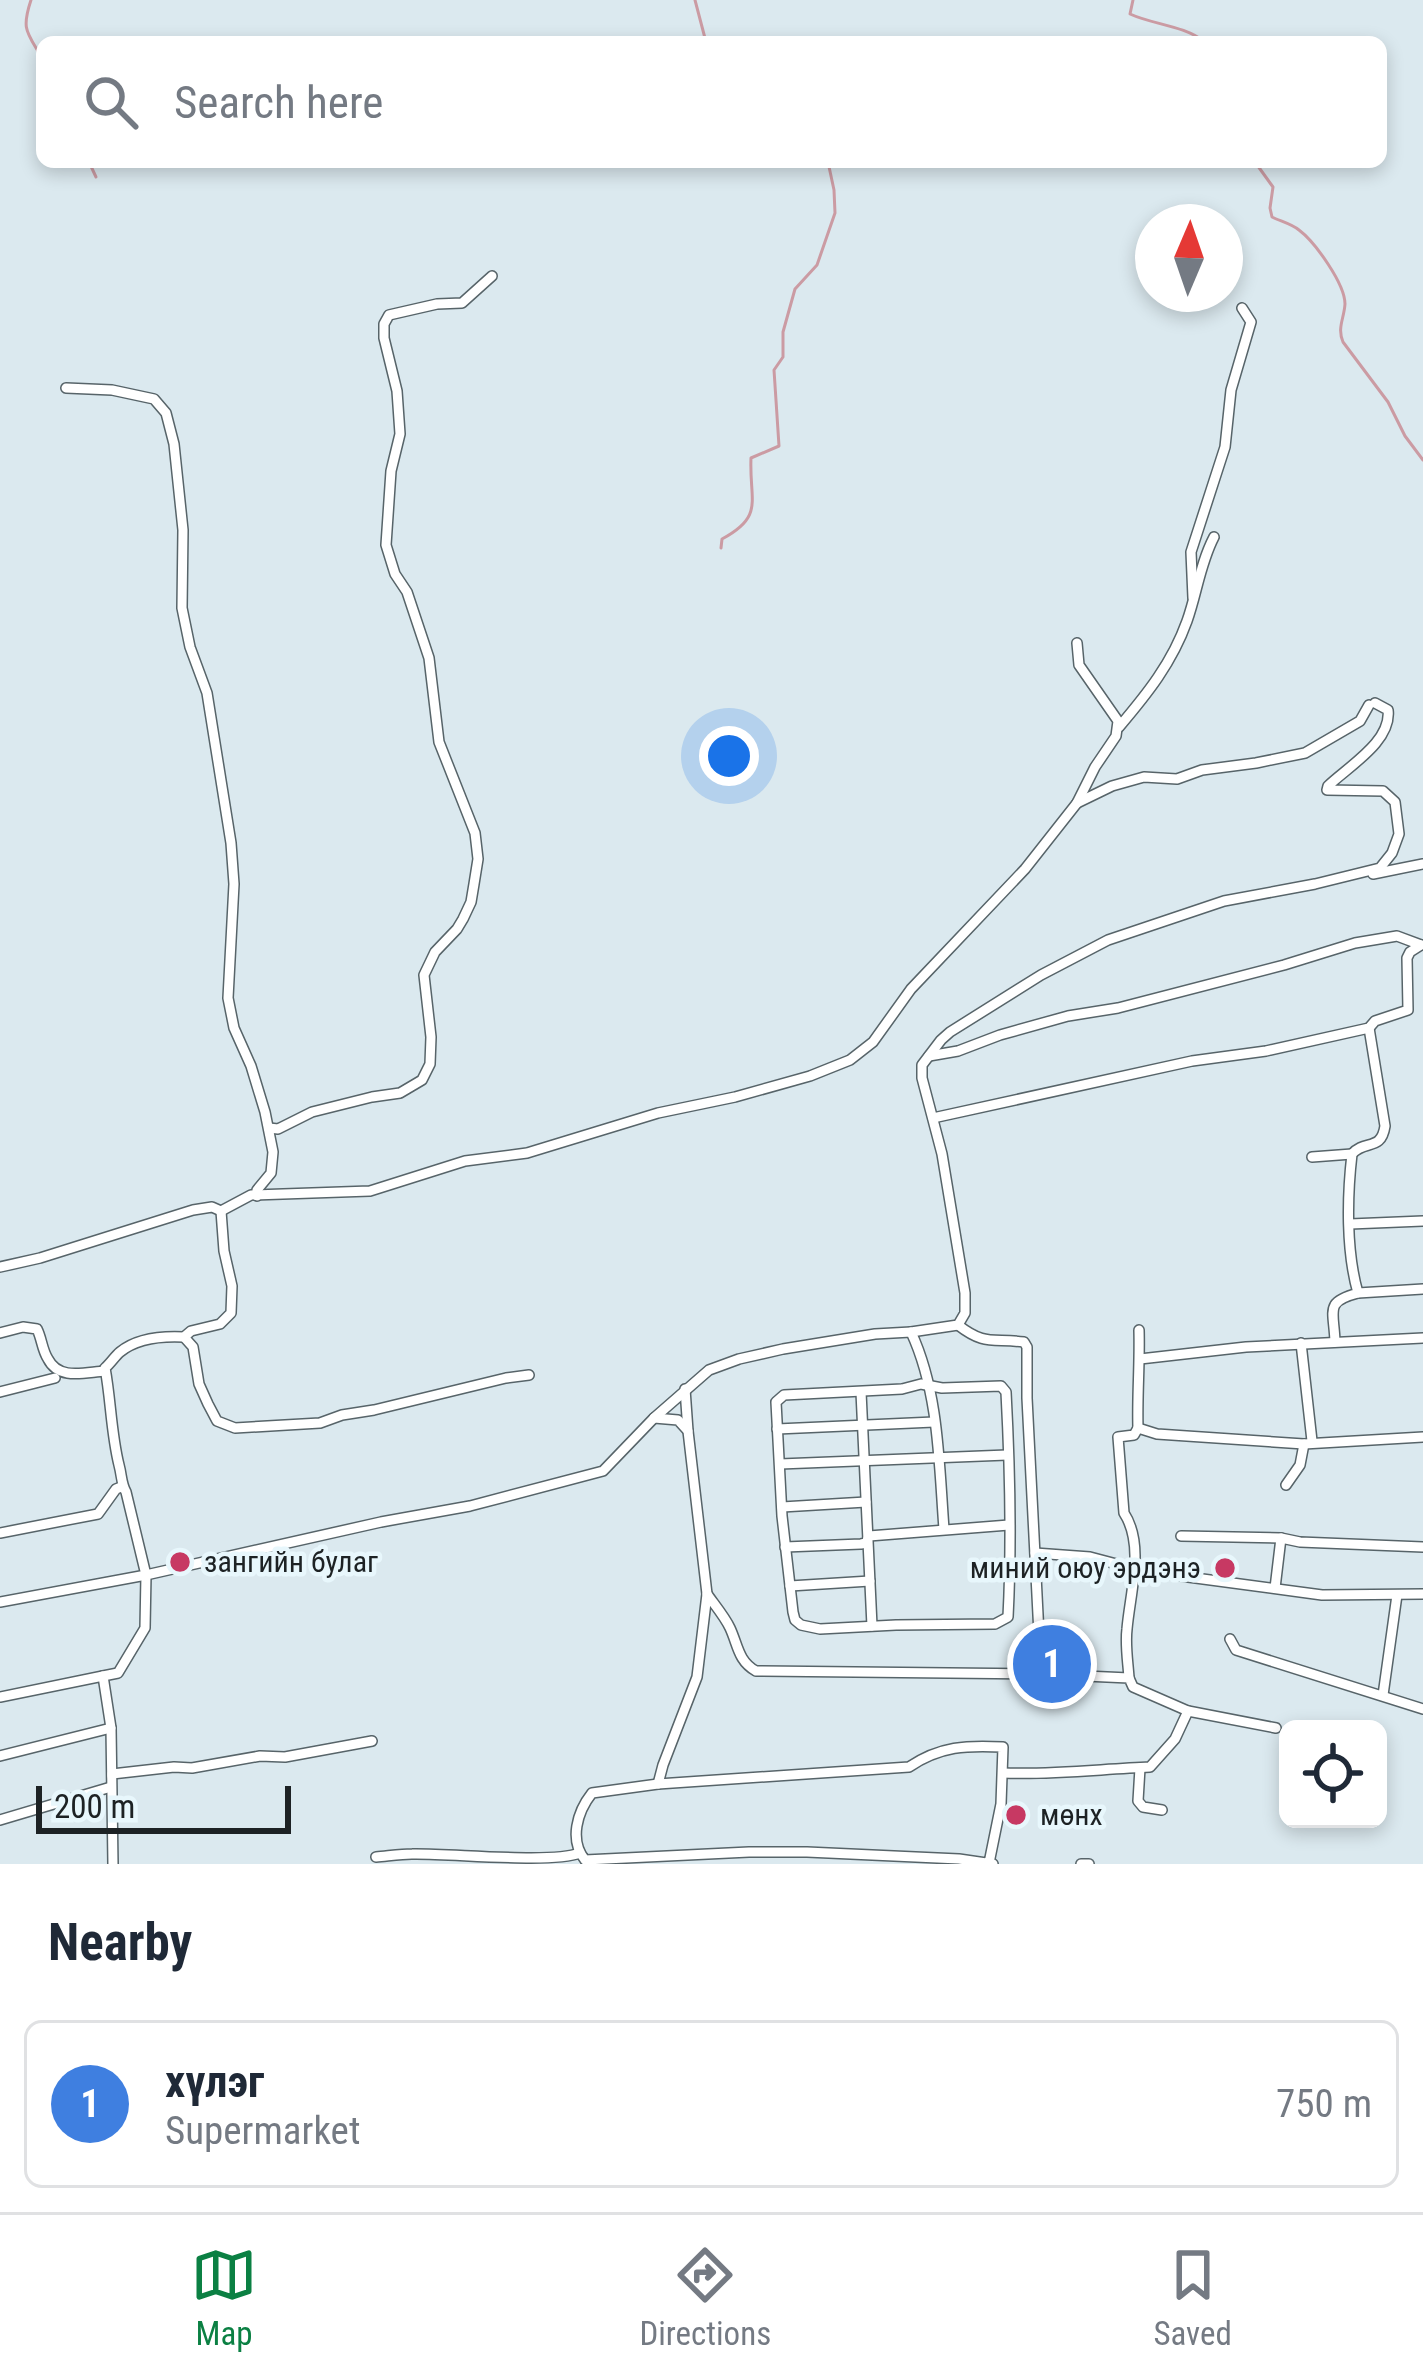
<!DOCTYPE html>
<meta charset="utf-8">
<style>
body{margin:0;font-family:"Roboto Condensed",sans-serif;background:#f2f2f3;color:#1f2937}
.controls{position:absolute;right:36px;bottom:36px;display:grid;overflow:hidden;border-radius:18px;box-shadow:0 6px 18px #0003}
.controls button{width:108px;height:108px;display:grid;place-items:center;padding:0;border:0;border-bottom:3px solid #e0e1e3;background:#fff;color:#1f2937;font:60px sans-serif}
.compass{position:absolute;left:1135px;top:204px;width:108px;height:108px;border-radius:50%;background:#fff;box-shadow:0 6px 18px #0003;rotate:2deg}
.scale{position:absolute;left:36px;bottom:30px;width:255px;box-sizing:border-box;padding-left:12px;border:6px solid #1d2224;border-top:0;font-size:33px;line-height:42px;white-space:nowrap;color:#1d2224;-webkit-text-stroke:9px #e8f7fc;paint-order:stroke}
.you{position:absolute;left:729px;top:756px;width:42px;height:42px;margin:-30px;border:9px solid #fff;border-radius:50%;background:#1a73e8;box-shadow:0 0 0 18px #1a73e833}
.badge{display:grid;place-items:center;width:78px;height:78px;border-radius:50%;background:#0b8043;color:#fff;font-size:39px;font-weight:700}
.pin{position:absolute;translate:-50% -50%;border:6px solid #fff;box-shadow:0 3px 12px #0006}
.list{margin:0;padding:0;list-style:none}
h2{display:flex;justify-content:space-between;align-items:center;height:156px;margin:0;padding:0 48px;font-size:51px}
h2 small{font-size:39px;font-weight:400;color:#747a83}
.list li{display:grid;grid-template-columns:78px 1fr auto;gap:36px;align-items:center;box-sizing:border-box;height:168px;margin:0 24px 24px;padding:0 24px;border:3px solid #e0e1e3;border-radius:18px}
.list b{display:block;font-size:45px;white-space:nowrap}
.list p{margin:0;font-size:39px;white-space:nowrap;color:#747a83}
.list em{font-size:39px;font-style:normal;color:#747a83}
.icon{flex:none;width:66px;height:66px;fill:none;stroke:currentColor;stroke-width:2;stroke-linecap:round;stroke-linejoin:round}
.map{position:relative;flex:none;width:1423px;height:1864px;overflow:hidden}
.search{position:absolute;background:#fff;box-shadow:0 6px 18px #0003;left:36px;right:36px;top:36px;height:132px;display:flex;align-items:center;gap:30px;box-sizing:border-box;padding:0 42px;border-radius:18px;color:#747a83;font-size:45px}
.sheet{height:348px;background:#fff}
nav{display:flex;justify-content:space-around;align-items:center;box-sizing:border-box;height:168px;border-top:3px solid #e0e1e3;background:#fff;font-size:33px;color:#747a83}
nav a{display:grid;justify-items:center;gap:6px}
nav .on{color:#0b8043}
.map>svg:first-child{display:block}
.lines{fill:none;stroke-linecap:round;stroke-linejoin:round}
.stream{stroke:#cb9ba3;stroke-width:3}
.minor-casing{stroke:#576469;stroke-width:12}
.minor{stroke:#fff;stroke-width:9}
.poi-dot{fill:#c73963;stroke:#e8f7fc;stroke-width:4.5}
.labels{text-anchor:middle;stroke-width:9;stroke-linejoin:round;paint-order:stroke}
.poi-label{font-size:30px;fill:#1d2224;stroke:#e8f7fc;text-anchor:start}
</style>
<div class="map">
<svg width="1423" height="1864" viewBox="0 0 1423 1864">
<rect width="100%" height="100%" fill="#dbe9ef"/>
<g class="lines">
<!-- stream -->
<g class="stream">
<path d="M 31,0 C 21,30 27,32 42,58"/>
<path d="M 695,0 L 706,42"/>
<path d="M 1133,0 L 1130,14 C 1154,25 1183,25 1205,42"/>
<path d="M 89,162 L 96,177"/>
<path d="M 1255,162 L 1273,187 L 1270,208 L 1272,217 C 1280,221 1292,224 1299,230 C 1315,242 1345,284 1345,304 C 1344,319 1337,328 1343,342 L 1388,402 L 1405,436 L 1423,460"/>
<path d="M 721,548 L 722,539 C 765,516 749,501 751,458 L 779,446 L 774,370 L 783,357 L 783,332 L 795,289 L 817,265 L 835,213 L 834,190 L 828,162"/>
</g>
<defs>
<g id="minor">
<path d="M 66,388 L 112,390 L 154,399 L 166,413 L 174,444 L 183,530 L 182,608 L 190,647 L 207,693 L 231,843 L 234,884 L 228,998 L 234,1028 L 251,1066 L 265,1112 L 273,1152 L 271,1173 L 257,1190 L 257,1196"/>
<path d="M 1193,598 L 1191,552 L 1225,447 L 1231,390 L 1251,322 L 1242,308"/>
<path d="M 1119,727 C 1147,694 1172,663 1187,621 C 1197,593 1200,564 1214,537"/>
<path d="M 1077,803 L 1112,786 L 1144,777 L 1177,779 L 1202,770 L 1256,763 L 1305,753 L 1360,721 L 1369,705"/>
<path d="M 1373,874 L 1423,864"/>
<path d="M 929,1056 L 958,1051 L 1000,1035 L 1068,1016 L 1118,1008 L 1284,965 L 1355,943 L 1397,936 L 1421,945"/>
<path d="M 933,1118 L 1192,1061 L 1266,1051 L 1369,1028 L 1375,1021 L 1408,1010 L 1407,958 L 1410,952 L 1421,945"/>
<path d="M 269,1128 L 278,1129 L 312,1112 L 372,1097 L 400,1093 L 422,1080 L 430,1064 L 431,1037 L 424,975 L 435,952 L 457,929 L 463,919 L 471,902 L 474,884 L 478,859 L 475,833 L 439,742 L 429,658 L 407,592 L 395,574 L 386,545 L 391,471 L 400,434 L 397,391 L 384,338 L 384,324 L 389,315 L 437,304 L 462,303 L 492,276"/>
<path d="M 1312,1157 L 1352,1154"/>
<path d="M 1350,1224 L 1423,1221"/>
<path d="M 0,1267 L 40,1258 L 193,1210 L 212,1207 L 221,1211 L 251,1195 L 370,1191 L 465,1161 L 527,1153 L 658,1113 L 735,1097 L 810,1076 L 850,1060 L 873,1042 L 911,989 L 1025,869 L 1077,803 L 1095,767 L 1116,736 L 1118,721 L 1079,665 L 1077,643"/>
<path d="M 1358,1293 L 1423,1289"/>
<path d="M 958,1325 C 985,1346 992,1338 1024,1342 L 1027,1347 L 1027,1398 L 1041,1674"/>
<path d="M 911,1332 L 958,1325 L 965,1313 L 965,1293 L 942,1154 L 922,1078 L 922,1065 L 941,1040 L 950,1032 L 1041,975 L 1108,940 L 1224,901 L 1315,884 L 1380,868 L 1392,853 L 1399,834 L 1395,802 L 1383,791 L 1327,790 L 1328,786 C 1349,766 1392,741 1388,710 L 1375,703"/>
<path d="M 0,1333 L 23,1327 L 37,1329 C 42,1339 42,1350 48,1359 C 59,1381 86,1372 105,1371"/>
<path d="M 184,1337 L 193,1347 L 199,1384 L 208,1404 L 217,1421 L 235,1428 L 320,1423 L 342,1415 L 374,1410 L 506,1378 L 529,1375"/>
<path d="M 1335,1342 C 1334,1310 1324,1302 1358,1293 C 1346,1251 1347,1197 1352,1154 C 1365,1139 1381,1152 1385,1126 L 1369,1028"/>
<path d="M 1301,1343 L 1312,1441"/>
<path d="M 1140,1359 L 1246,1347 L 1423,1338"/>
<path d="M 921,1384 L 942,1388 L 1001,1386 L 1006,1392 C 1010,1467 1012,1540 1008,1617 L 995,1624 L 896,1625 L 820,1629 L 801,1625 L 795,1620 L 793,1612 L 782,1516 L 776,1402 L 784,1395 L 902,1389 Z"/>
<path d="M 685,1389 L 688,1431"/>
<path d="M 0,1392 L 55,1378"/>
<path d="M 861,1392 L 872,1626"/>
<path d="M 654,1418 L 678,1420 L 688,1431 L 707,1594 L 697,1677 L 663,1765 L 658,1784"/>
<path d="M 1138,1428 C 1137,1395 1140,1364 1139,1330"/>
<path d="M 777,1429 L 934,1422"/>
<path d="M 780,1464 L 1007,1455"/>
<path d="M 1286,1485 L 1300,1465 L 1304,1444"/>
<path d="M 782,1507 L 866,1502"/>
<path d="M 0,1533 L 98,1514 L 116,1489 L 121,1487"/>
<path d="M 1181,1536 L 1281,1538 L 1300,1542 L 1423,1547"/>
<path d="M 785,1547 L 861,1544 L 866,1543 L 869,1536 L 1009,1525"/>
<path d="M 1035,1553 L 1090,1557 L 1143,1571 L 1322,1595 L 1423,1594"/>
<path d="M 790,1586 L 870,1581"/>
<path d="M 1275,1588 L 1281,1538"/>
<path d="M 707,1594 C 714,1604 725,1617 730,1628 C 738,1645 738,1661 756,1671 L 1041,1674 L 1129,1678 L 1133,1687 L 1188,1711 L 1276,1728"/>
<path d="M 0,1602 L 146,1575 L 126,1492 C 121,1483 122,1476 119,1465 C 111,1433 111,1400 105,1368 C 111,1363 115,1356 120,1352 C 137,1338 164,1336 184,1337 L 191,1331 L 220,1324 L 231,1313 L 232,1286 L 224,1251 L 221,1211"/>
<path d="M 1230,1639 L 1236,1650 L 1423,1709"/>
<path d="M 1129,1678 C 1128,1662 1125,1645 1127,1629 C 1130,1593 1145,1545 1124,1513 L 1118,1437 L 1134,1435 L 1138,1428 L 1157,1434 L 1304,1444 L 1423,1437"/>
<path d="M 1383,1695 L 1397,1595"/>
<path d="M 0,1697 L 103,1676"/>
<path d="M 0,1756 L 111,1728"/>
<path d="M 1140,1768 L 1138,1801 L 1143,1807 L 1162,1810"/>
<path d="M 1003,1773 C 1052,1775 1101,1769 1150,1767 L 1175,1739 L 1188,1711"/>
<path d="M 112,1776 L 112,1774 L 174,1767 L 192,1768 L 260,1756 L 285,1757 L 372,1741"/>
<path d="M 0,1820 L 111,1787"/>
<path d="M 376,1857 C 388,1856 401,1854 412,1854 C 450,1853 551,1864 580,1853"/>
<path d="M 989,1863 L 1001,1804 L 1003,1747 C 967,1745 940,1746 909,1767 L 658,1784 L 592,1793 C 577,1812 569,1840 585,1860 L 749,1852 L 807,1852 L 959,1859 L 993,1864"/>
<path d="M 113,1864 L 111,1728 L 103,1676 L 118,1673 L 145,1628 L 146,1575 L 381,1522 L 470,1506 L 603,1471 L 654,1418 L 709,1370 L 739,1359 L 783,1349 L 875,1334 L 911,1332 C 939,1392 939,1464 944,1529"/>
<path d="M 1081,1864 L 1089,1864"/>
</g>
</defs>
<!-- minor casing -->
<use href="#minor" class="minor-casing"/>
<!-- minor -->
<use href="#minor" class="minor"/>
</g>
<!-- markers -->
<g class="poi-dot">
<circle cx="180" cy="1562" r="12"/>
<circle cx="1225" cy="1568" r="12"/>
<circle cx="1016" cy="1815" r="12"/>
</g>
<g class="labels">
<!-- poi labels -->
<g class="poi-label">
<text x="204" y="1572">зангийн булаг</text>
<text x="1201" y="1578" text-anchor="end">миний оюу эрдэнэ</text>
<text x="1040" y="1825">мөнх</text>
</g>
</g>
</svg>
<div class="controls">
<button><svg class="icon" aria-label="locate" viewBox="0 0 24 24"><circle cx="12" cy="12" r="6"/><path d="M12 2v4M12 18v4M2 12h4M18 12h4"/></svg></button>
</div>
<svg class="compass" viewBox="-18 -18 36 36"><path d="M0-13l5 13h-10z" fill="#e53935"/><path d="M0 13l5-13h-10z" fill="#747a83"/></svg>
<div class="scale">200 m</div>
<div class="you"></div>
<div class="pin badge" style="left:1052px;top:1664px;background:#3f7fe0">1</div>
<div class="search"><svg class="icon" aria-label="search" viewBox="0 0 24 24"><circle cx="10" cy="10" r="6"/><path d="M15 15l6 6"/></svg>Search here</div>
</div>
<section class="sheet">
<h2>Nearby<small></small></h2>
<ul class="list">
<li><span class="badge" style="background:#3f7fe0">1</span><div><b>хүлэг</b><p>Supermarket</p></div><em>750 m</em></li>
</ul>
</section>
<nav>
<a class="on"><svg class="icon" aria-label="map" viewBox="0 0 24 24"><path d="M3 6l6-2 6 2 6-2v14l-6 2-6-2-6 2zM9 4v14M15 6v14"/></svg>Map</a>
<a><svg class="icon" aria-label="directions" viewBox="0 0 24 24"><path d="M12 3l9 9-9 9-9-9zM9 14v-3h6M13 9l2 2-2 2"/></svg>Directions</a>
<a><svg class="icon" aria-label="saved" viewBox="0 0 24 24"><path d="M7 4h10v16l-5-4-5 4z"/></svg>Saved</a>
</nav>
